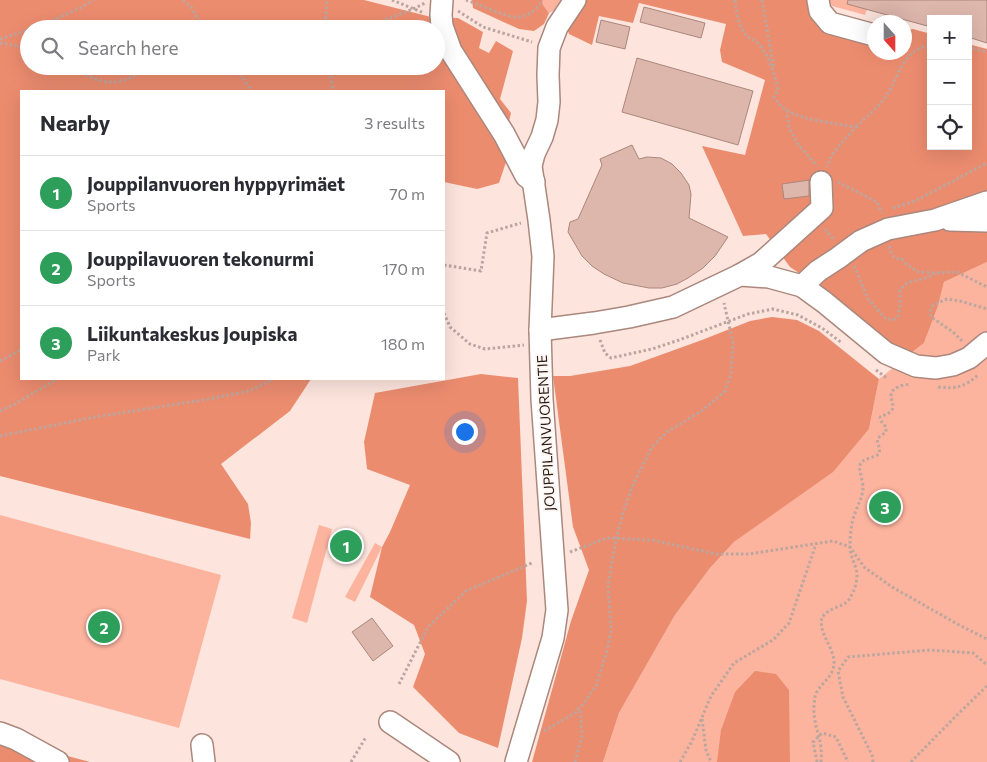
<!DOCTYPE html>
<meta charset="utf-8">
<style>
body{margin:0;font-family:Commissioner,sans-serif;background:#f2f2f3;color:#2b2b33}
.controls{position:absolute;right:15px;top:15px;display:grid;overflow:hidden;border-radius:0px;box-shadow:0 5px 20px #0002}
.controls button{width:45px;height:45px;display:grid;place-items:center;padding:0;border:0;border-bottom:1px solid #e1e1e2;background:#fff;color:#2b2b33;font:25px sans-serif}
.compass{position:absolute;left:867px;top:15px;width:45px;height:45px;border-radius:50%;background:#fff;box-shadow:0 5px 20px #0002;rotate:159deg}
.you{position:absolute;left:464px;top:431px;width:18px;height:18px;margin:-12px;border:4px solid #fff;border-radius:50%;background:#1a73e8;box-shadow:0 0 0 8px #1a73e833}
.badge{display:grid;place-items:center;width:32px;height:32px;border-radius:50%;background:#2563eb;color:#fff;font-size:16px;font-weight:700}
.pin{position:absolute;translate:-50% -50%;border:2px solid #fff;box-shadow:0 1px 5px #0006}
.list{margin:0;padding:0;list-style:none}
h2{display:flex;justify-content:space-between;align-items:center;height:65px;margin:0;padding:0 20px;font-size:21px}
h2 small{font-size:16px;font-weight:400;color:#7c7c81}
.list li{display:grid;grid-template-columns:32px 1fr auto;gap:15px;align-items:center;box-sizing:border-box;height:75px;padding:0 20px;border-top:1px solid #e1e1e2}
.list b{display:block;font-size:19px;white-space:nowrap}
.list p{margin:0;font-size:16px;white-space:nowrap;color:#7c7c81}
.list em{font-size:16px;font-style:normal;color:#7c7c81}
.icon{flex:none;width:28px;height:28px;fill:none;stroke:currentColor;stroke-width:2;stroke-linecap:round;stroke-linejoin:round}
.map{position:relative;flex:none;width:987px;height:762px;overflow:hidden}
.search{position:absolute;background:#fff;box-shadow:0 5px 20px #0002;left:20px;top:20px;width:425px;height:55px;display:flex;align-items:center;gap:12px;box-sizing:border-box;padding:0 18px;border-radius:28px;color:#7c7c81;font-size:19px}
.panel{position:absolute;background:#fff;box-shadow:0 5px 20px #0002;left:20px;top:90px;width:425px;height:290px;border-radius:0px}
.map>svg:first-child{display:block}
.green{fill:#fdb49e}
.forest{fill:#ec8c6f;fill-rule:evenodd}
.building{fill:#deb7ac;stroke:#ab867b}
.lines{fill:none;stroke-linecap:round;stroke-linejoin:round}
.minor-casing{stroke:#ab877c;stroke-width:24}
.path{stroke:#baa69f;stroke-width:3;stroke-dasharray:2.5 2.5;stroke-linecap:butt}
.minor{stroke:#fff;stroke-width:21}
.labels{text-anchor:middle;stroke-width:4;stroke-linejoin:round;paint-order:stroke}
.street-label{font-size:14px;fill:#2a1c17;stroke:#fef6f3}
</style>
<div class="map">
<svg width="987" height="762" viewBox="0 0 987 762">
<rect width="100%" height="100%" fill="#fde5dd"/>
<!-- green -->
<g class="green">
<path d="M 542,0 L 565,0 L 559,8 L 549,13 L 543,5 Z"/>
<path d="M 828,0 L 870,0 L 865,15 L 832,6 Z"/>
<path d="M 987,262 L 987,762 L 603,762 L 619,713 L 675,615 L 710,568 L 734,542 L 833,471 L 869,429 L 879,379 L 924,343 L 938,306 L 944,282 Z"/>
<path d="M 0,515 L 221,575 L 179,728 L 0,679 Z"/>
<path d="M 319,525 L 332,529 L 307,623 L 292,618 Z"/>
<path d="M 375,543 L 382,547 L 355,602 L 345,597 Z"/>
</g>
<!-- forest -->
<g class="forest">
<path d="M 0,0 L 364,0 L 431,17 L 458,18 L 483,32 L 479,48 L 489,53 L 496,41 L 513,51 L 500,99 L 511,113 L 505,138 L 508,156 L 499,183 L 477,189 L 444,182 L 444,91 L 21,91 L 21,379 L 311,379 L 290,411 L 221,464 L 248,504 L 251,523 L 250,539 L 0,476 ZM 29,29 L 436,29 L 436,66 L 29,66 Z"/>
<path d="M 472,0 L 542,0 L 543,5 L 549,13 L 544,24 L 534,31 L 519,29 L 473,8 Z"/>
<path d="M 583,0 L 813,0 L 836,34 L 874,46 L 874,52 L 904,52 L 905,30 L 913,29 L 931,34 L 931,146 L 968,146 L 968,44 L 987,49 L 987,262 L 944,282 L 938,306 L 924,343 L 905,358 L 835,297 L 790,267 L 766,234 L 743,236 L 702,146 L 745,155 L 765,80 L 722,62 L 720,50 L 726,24 L 639,3 L 633,23 L 599,16 L 592,45 L 569,34 L 566,25 Z"/>
<path d="M 772,317 L 797,320 L 819,331 L 879,379 L 869,429 L 833,472 L 734,542 L 710,568 L 675,615 L 619,713 L 603,762 L 532,762 L 571,621 L 589,570 L 573,527 L 553,376 L 570,376 L 630,366 L 702,340 L 750,321 Z"/>
<path d="M 481,374 L 518,378 L 527,601 L 522,638 L 498,748 L 459,733 L 413,687 L 425,654 L 414,625 L 370,597 L 382,547 L 390,532 L 410,485 L 367,469 L 364,442 L 375,393 Z"/>
<path d="M 755,671 L 776,674 L 789,690 L 790,762 L 717,762 L 721,730 L 735,692 Z"/>
<path d="M 0,738 L 90,762 L 0,762 Z"/>
</g>
<!-- building -->
<g class="building">
<path d="M 848,0 L 987,0 L 987,43 L 968,37 L 968,19 L 931,19 L 931,27 L 847,4 Z"/>
<path d="M 644,7 L 705,23 L 701,38 L 640,22 Z"/>
<path d="M 601,20 L 630,27 L 625,49 L 596,42 Z"/>
<path d="M 637,58 L 753,91 L 738,145 L 622,112 Z"/>
<path d="M 632,145 L 639,159 L 647,157 L 661,158 L 672,164 L 681,173 L 689,185 L 691,194 L 689,218 L 728,237 L 715,256 L 703,268 L 688,278 L 677,284 L 662,288 L 649,288 L 623,283 L 604,274 L 592,266 L 582,256 L 568,232 L 570,222 L 578,219 L 602,165 L 600,159 Z"/>
<path d="M 809,180 L 809,196 L 784,199 L 782,184 Z"/>
<path d="M 372,618 L 393,646 L 373,661 L 352,632 Z"/>
</g>
<g class="lines">
<defs>
<g id="minor">
<path d="M 442,0 L 441,15 L 442,26 L 451,51 L 504,134 L 526,176 L 534,182"/>
<path d="M 818,0 L 820,11 L 830,23 L 874,35"/>
<path d="M 950,220 L 987,221"/>
<path d="M 740,275 L 761,263 L 822,208 L 821,182"/>
<path d="M 802,286 L 818,271 L 838,258 L 861,241 L 888,229 L 935,220 L 987,202"/>
<path d="M 540,330 L 594,323 L 629,317 L 673,307 L 740,275 L 769,277 L 802,286 L 824,302 L 886,353 L 916,366 L 936,368 L 953,365 L 969,358 L 987,343"/>
<path d="M 390,722 L 449,762"/>
<path d="M 0,733 L 16,739 L 58,762"/>
<path d="M 202,745 L 204,762"/>
<path d="M 516,762 L 553,638 L 557,610 L 542,399 L 540,330 L 543,256 L 539,220 L 531,166 L 534,154 L 542,137 L 547,120 L 549,102 L 548,75 L 549,48 L 557,27 L 575,0"/>
</g>
</defs>
<!-- minor casing -->
<use href="#minor" class="minor-casing"/>
<!-- path -->
<g class="path">
<path d="M 183,0 L 191,7 L 204,29"/>
<path d="M 392,0 L 424,13"/>
<path d="M 466,0 C 475,3 509,18 516,17 C 527,17 537,10 542,0"/>
<path d="M 735,0 C 736,12 739,28 748,37 C 751,39 755,40 758,43 C 769,56 775,74 778,90 L 774,97 C 778,103 782,108 788,111 C 803,120 838,124 856,127 C 845,140 832,150 827,167"/>
<path d="M 762,0 L 774,69"/>
<path d="M 458,11 L 483,27 L 532,42"/>
<path d="M 34,29 L 82,7 L 93,0"/>
<path d="M 325,29 L 327,0"/>
<path d="M 362,29 L 413,9 L 425,3"/>
<path d="M 0,39 L 29,30"/>
<path d="M 0,43 L 29,48"/>
<path d="M 968,47 L 987,52"/>
<path d="M 73,66 C 104,88 120,87 150,66"/>
<path d="M 234,66 L 252,91"/>
<path d="M 329,66 L 333,91"/>
<path d="M 787,110 L 789,127 L 797,143 L 817,166"/>
<path d="M 856,127 C 865,118 876,109 884,99 C 900,78 900,50 931,45"/>
<path d="M 838,182 L 877,202 L 882,213"/>
<path d="M 893,208 L 915,201 L 987,163"/>
<path d="M 825,229 L 834,240"/>
<path d="M 889,246 C 892,254 892,259 902,259 L 907,265 L 919,272 L 935,273 L 957,272 L 987,287"/>
<path d="M 444,265 L 481,271 L 487,233 L 521,223"/>
<path d="M 854,266 L 868,299 L 886,319 L 893,320 L 898,316 L 900,305 L 900,290 L 907,283 L 929,277 L 935,273"/>
<path d="M 444,313 L 450,327 L 470,344 L 485,349 L 524,345"/>
<path d="M 600,340 L 605,353 L 611,358 L 652,349 L 679,340 L 748,314 L 773,309 L 798,315 L 822,328 L 842,343"/>
<path d="M 962,341 L 953,332 L 931,317 L 930,312 L 933,305 L 947,299 L 960,301 L 987,309"/>
<path d="M 0,361 L 21,350"/>
<path d="M 876,370 L 888,379"/>
<path d="M 938,387 C 956,389 965,387 978,375"/>
<path d="M 0,411 L 15,404 L 57,379"/>
<path d="M 0,436 L 95,417 L 209,399 L 249,391 L 274,379"/>
<path d="M 570,552 L 607,538 L 652,540 L 716,554 L 749,554 L 833,541 L 850,547 L 864,567 L 892,587 L 959,625 L 987,639"/>
<path d="M 399,684 L 428,627 L 466,591 L 532,563"/>
<path d="M 702,719 L 706,750 L 711,762"/>
<path d="M 544,731 L 575,713 L 583,704 L 596,686 L 607,651 L 611,630 L 608,585 L 616,539 L 623,513 L 633,485 L 652,447 L 667,432 L 703,410 L 725,391 L 731,374 L 733,343 L 724,303"/>
<path d="M 351,762 L 366,737"/>
<path d="M 575,762 L 582,736 L 580,708"/>
<path d="M 680,762 L 692,741 L 711,696 L 734,663 L 773,640 L 789,623 L 816,544"/>
<path d="M 817,762 L 813,742 L 822,733 L 836,737 L 848,762"/>
<path d="M 821,762 C 821,758 822,754 821,750 C 821,740 816,730 815,720 C 813,713 814,704 815,697 C 818,683 835,679 834,660 C 832,645 818,632 822,617 C 825,614 828,611 831,610 C 838,606 846,605 850,598 C 855,590 859,577 856,569 C 854,561 850,555 850,547 C 850,536 851,523 855,513 C 858,504 863,497 863,487 C 863,481 858,468 860,465 C 862,458 874,458 879,454 C 881,446 876,444 878,438 L 886,432 L 886,427 L 881,421 L 880,417 C 884,415 889,414 891,411 C 898,405 883,394 898,387 C 901,385 906,385 910,384"/>
<path d="M 873,762 L 872,755 L 843,697 L 838,671 L 848,657 L 930,650 L 973,653 L 987,665"/>
<path d="M 911,762 L 954,718 L 987,686"/>
</g>
<!-- minor -->
<use href="#minor" class="minor"/>
</g>
<g class="labels">
<!-- street labels -->
<g class="street-label">
<text transform="translate(546 433) rotate(-93)" y="5">JOUPPILANVUORENTIE</text>
</g>
</g>
</svg>
<div class="controls">
<button>+</button>
<button>−</button>
<button><svg class="icon" aria-label="locate" viewBox="0 0 24 24"><circle cx="12" cy="12" r="6"/><path d="M12 2v4M12 18v4M2 12h4M18 12h4"/></svg></button>
</div>
<svg class="compass" viewBox="-18 -18 36 36"><path d="M0-13l5 13h-10z" fill="#e53935"/><path d="M0 13l5-13h-10z" fill="#7c7c81"/></svg>
<div class="you"></div>
<div class="pin badge" style="left:346px;top:546px;background:#2e9e5b">1</div>
<div class="pin badge" style="left:104px;top:627px;background:#2e9e5b">2</div>
<div class="pin badge" style="left:885px;top:507px;background:#2e9e5b">3</div>
<div class="search"><svg class="icon" aria-label="search" viewBox="0 0 24 24"><circle cx="10" cy="10" r="6"/><path d="M15 15l6 6"/></svg>Search here</div>
<section class="panel">
<h2>Nearby<small>3 results</small></h2>
<ul class="list">
<li><span class="badge" style="background:#2e9e5b">1</span><div><b>Jouppilanvuoren hyppyrimäet</b><p>Sports</p></div><em>70 m</em></li>
<li><span class="badge" style="background:#2e9e5b">2</span><div><b>Jouppilavuoren tekonurmi</b><p>Sports</p></div><em>170 m</em></li>
<li><span class="badge" style="background:#2e9e5b">3</span><div><b>Liikuntakeskus Joupiska</b><p>Park</p></div><em>180 m</em></li>
</ul>
</section>
</div>
